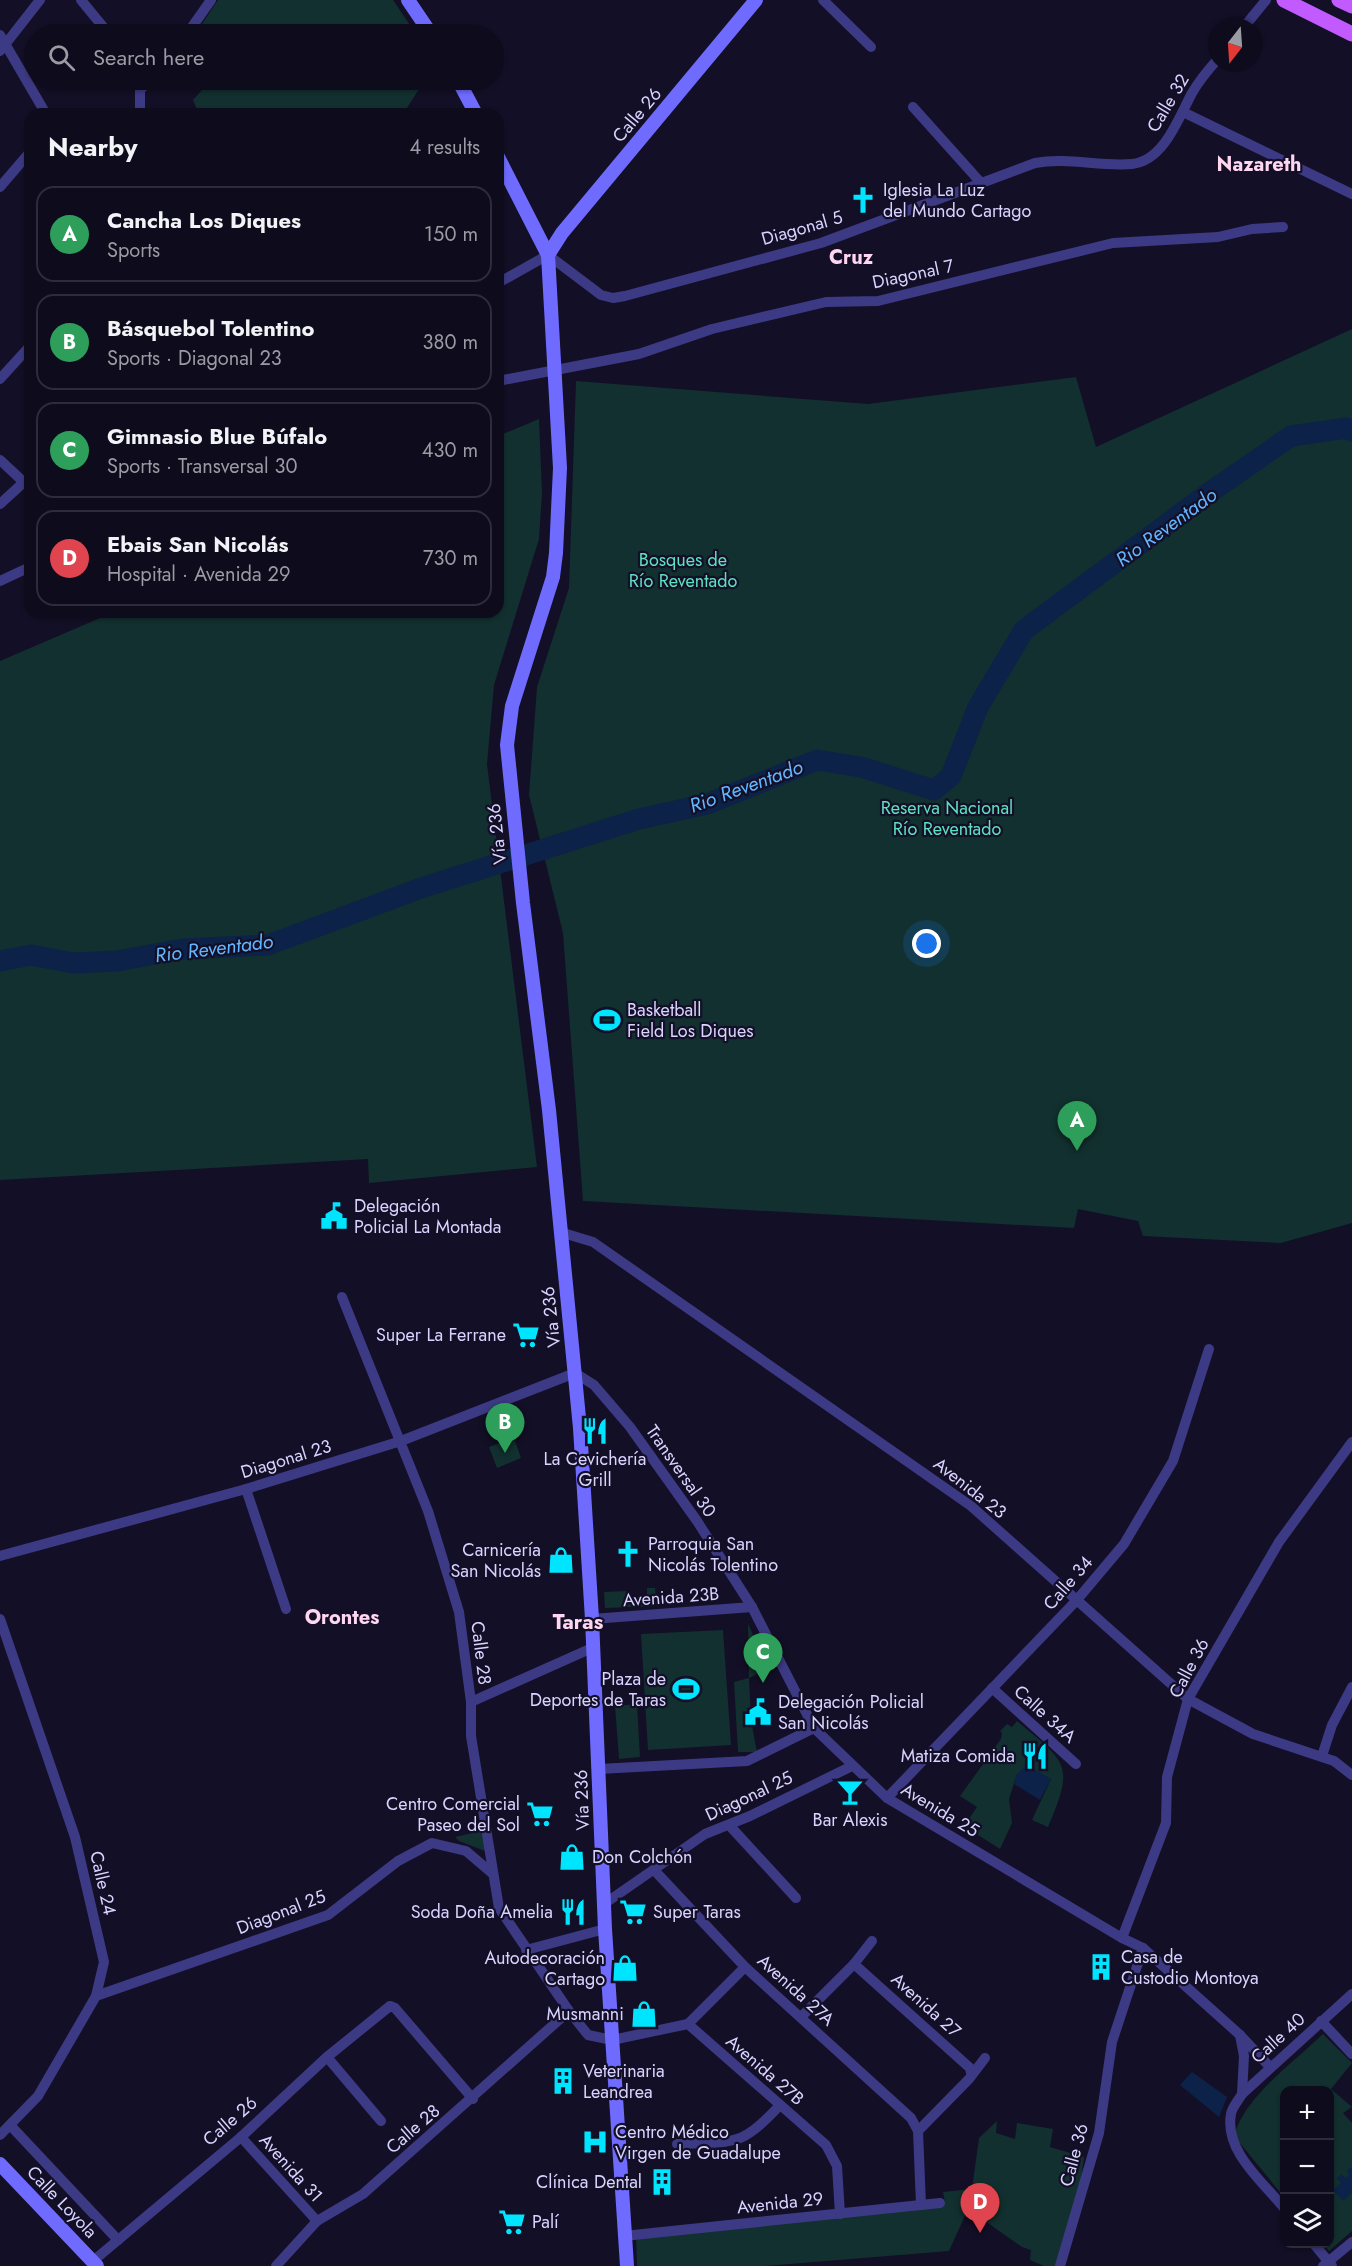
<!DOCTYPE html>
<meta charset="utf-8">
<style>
body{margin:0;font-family:Jost,sans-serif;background:#1c1929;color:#f1f3f6}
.controls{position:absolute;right:18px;bottom:18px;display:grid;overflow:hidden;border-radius:12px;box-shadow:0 2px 4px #0004}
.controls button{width:54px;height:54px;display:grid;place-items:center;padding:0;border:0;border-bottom:2px solid #2e2b3b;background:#0e0b1c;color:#f1f3f6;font:30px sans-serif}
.compass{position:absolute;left:1208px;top:18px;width:54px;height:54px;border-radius:50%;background:#0e0b1c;box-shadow:0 2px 4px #0004;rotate:197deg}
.you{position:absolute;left:927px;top:944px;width:21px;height:21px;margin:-15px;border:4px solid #fff;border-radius:50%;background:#1a73e8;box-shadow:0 0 0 9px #1a73e833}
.badge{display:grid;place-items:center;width:39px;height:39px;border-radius:50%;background:#00e5ff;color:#fff;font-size:20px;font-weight:700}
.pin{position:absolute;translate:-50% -50px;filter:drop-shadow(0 2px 3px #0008)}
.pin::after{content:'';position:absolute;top:32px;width:21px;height:18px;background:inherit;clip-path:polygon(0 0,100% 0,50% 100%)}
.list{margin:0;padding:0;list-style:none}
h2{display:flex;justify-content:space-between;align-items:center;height:78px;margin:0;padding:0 24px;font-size:26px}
h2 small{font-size:20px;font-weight:400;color:#9b9ba3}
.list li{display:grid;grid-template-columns:39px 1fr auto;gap:18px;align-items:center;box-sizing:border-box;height:96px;margin:0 12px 12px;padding:0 12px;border:2px solid #2e2b3b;border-radius:18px}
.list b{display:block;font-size:22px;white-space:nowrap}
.list p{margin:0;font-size:20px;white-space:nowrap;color:#9b9ba3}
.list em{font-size:20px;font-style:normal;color:#9b9ba3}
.icon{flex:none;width:33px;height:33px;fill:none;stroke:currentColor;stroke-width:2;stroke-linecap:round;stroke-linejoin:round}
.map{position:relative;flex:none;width:1352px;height:2266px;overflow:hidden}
.search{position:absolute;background:#0e0b1c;box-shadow:0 2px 4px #0004;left:24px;top:24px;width:480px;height:66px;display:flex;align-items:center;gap:15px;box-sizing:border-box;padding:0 21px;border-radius:33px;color:#9b9ba3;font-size:22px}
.panel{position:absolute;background:#0e0b1c;box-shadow:0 2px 4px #0004;left:24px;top:108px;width:480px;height:510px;border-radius:18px}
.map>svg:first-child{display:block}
.green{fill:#12302f}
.water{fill:#0c2248}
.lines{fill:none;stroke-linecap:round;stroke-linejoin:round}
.river{stroke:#0c2248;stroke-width:21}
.street{stroke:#3d3a85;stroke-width:10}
.secondary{stroke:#6f6bff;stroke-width:14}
.primary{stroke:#c25bff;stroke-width:15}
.labels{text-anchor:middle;stroke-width:4.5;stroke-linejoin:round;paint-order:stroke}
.street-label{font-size:18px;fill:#d9d4ff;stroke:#130f26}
.poi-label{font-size:18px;fill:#d9d4ff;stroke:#130f26;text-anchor:start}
.park-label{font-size:18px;fill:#5fe0c0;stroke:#130f26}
.neighbourhood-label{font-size:20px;font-weight:bold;fill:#ffd6f0;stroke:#130f26}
.water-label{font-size:20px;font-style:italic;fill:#62b6ff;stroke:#130f26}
.quarter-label{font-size:21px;font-weight:bold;fill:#ffd6f0;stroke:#130f26}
</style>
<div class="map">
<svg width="1352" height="2266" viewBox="0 0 1352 2266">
<rect width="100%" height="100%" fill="#130f26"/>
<!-- green -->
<g class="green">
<path d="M 218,0 L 393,0 L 416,34 L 195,34 Z"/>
<path d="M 211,80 L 425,80 L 403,114 L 199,114 L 193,100 Z"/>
<path d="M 1352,329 L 1352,1223 L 1281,1243 L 1143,1236 L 1138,1221 L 1078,1209 L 1074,1228 L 583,1201 L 563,933 L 529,795 L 537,687 L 569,588 L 576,381 L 868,404 L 1076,377 L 1096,447 Z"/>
<path d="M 539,419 L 542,493 L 539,539 L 494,685 L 487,764 L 537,1167 L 369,1183 L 368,1159 L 0,1180 L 0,661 L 114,612 L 498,612 L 498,459 L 503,434 Z"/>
<path d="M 514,1438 L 521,1458 L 497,1468 L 489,1447 Z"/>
<path d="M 647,1588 L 655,1588 L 657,1606 L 605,1608 L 604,1592 L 626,1591 L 626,1598 L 647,1597 Z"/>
<path d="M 748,1624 L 769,1668 L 749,1678 L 751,1720 L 757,1752 L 738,1752 L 734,1682 L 749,1678 Z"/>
<path d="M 723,1630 L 731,1745 L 648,1750 L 641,1634 Z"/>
<path d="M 637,1704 L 640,1757 L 619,1759 L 615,1706 Z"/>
<path d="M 1017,1721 C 1067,1763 1075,1764 1048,1827 L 1032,1820 L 1051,1779 L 1017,1774 L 1009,1799 L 1012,1823 L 1000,1849 L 964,1826 L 977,1807 L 960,1796 L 1001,1739 L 1002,1733 L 1000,1731 L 1007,1724 L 1012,1727 Z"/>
<path d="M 485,1830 L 485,1851 L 459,1841 L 455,1837 Z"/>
<path d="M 1323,2034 L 1352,2063 L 1331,2089 L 1352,2107 L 1343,2113 L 1352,2123 L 1352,2231 L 1329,2251 L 1323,2244 L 1330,2244 L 1330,2090 L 1284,2090 L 1284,2197 L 1234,2136 C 1244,2097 1294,2062 1323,2034 Z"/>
<path d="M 997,2121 L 996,2133 L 1015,2139 L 1017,2123 L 1053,2129 L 1050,2147 L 1084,2157 L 1078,2203 L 1056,2266 L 1044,2266 L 1030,2260 L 1031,2250 L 1022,2247 L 968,2209 L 949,2251 L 765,2266 L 637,2266 L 636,2234 L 945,2203 L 943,2192 L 972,2189 L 979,2138 Z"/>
</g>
<!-- water -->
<g class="water">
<path d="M 1026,1765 L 1051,1779 L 1040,1800 L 1014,1784 L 1017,1774 Z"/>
<path d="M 1192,2072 L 1227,2097 L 1219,2117 L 1180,2085 Z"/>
<path d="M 1352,2167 L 1352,2193 L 1343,2201 L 1333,2190 L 1341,2183 L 1337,2179 L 1341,2174 L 1346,2178 L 1349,2175 L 1347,2170 Z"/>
</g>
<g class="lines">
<!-- river -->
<path class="river" d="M 0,961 L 31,955 L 73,963 L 117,961 L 183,949 L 268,945 L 421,888 L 639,819 L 707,804 L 817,760 L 861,767 L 934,790 L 951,776 L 978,707 L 1024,630 L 1206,495 L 1291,436 L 1347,428 L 1352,431"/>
<!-- street -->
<g class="street">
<path d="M 81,0 L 109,34"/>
<path d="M 823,0 L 871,47"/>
<path d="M 1244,27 L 1266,0"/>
<path d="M 187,34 L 211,0"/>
<path d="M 0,35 L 46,114"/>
<path d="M 0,51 L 40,0"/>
<path d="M 913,107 L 982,184"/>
<path d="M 1183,112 L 1352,194"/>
<path d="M 140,114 L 140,90 L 150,80"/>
<path d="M 0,187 L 30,152"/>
<path d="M 498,283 L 548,255 L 601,295 L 613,298 L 625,296 L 821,243 L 1035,163 C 1068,157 1100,167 1132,164 C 1164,161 1179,117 1192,93 C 1199,81 1208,70 1217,60"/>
<path d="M 0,379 L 30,346"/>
<path d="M 498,381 L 639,354 L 712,329 L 826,302 L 878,301 L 1113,243 L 1218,237 L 1252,229 L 1283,227"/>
<path d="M 0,460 L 30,488"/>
<path d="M 0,504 L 24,482"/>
<path d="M 0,581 L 30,567"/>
<path d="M 560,1232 L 593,1242 L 971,1506 L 1188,1699 L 1253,1734 L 1334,1761 L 1352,1775"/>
<path d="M 342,1297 L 428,1511 L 459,1612 L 471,1702 L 471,1736 L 499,1908 L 569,2011 L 588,2035 L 612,2040 L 688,2024 L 826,2145 L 837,2166 L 840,2214"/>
<path d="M 246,1489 L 286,1609"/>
<path d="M 0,1556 L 246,1489 L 401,1441 L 575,1373 L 594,1385 L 630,1427 L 697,1521 L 752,1607 L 814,1728"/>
<path d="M 0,1619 L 75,1837 L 104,1962 L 96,1996 L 38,2096 L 0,2135"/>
<path d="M 592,1619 L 752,1607"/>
<path d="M 992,1688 L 1076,1764"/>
<path d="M 471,1702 L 592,1648"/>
<path d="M 1322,1756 L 1332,1725 L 1352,1687"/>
<path d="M 599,1769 L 747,1761 L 814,1728 L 887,1798 L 1122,1938 L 1143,1948 L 1240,2035 L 1270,2067"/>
<path d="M 887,1798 L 1076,1601 L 1124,1544 L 1173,1461 L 1209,1349"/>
<path d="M 729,1825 L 796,1898"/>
<path d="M 655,1871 L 745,1967 L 911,2118 L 918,2131"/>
<path d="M 604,1904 L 705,1834 L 750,1816 L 852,1766"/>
<path d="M 1122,1938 L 1166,1823 L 1167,1777 L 1188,1699 L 1279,1542 L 1352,1442"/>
<path d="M 526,1950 L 605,1929"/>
<path d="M 854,1964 L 970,2068 L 971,2073"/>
<path d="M 96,1996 L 328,1915 L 398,1861 L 432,1843 L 466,1851 L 493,1874"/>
<path d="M 801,2017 L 854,1964 L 872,1941"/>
<path d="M 1321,2021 L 1352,2054"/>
<path d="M 688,2024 L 745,1967"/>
<path d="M 1240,2035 L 1244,2056 L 1242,2094"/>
<path d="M 327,2057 L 381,2121"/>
<path d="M 10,2125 L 118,2240"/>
<path d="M 241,2137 L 317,2221"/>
<path d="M 677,2144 C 733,2141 740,2149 780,2105"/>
<path d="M 921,2205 L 918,2131 L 969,2079 L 985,2058"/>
<path d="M 1284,2208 C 1263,2182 1224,2151 1231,2114 C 1232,2107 1239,2100 1242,2094 L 1352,1994"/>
<path d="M 624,2236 L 940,2203"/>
<path d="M 1314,2244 L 1332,2266"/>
<path d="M 93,2261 L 241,2137 L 327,2057 L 390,2006 L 395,2008 L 473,2099"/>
<path d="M 276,2266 L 317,2221 L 363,2194 L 569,2011"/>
<path d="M 1060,2266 L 1099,2133 L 1112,2042 L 1143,1948"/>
<path d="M 1323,2266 L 1352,2242"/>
</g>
<!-- secondary -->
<g class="secondary">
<path d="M 408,0 L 431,34"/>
<path d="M 458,80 L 476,114"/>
<path d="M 498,157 L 548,255 L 560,468 L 556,553 L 553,577 L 512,706 L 507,745 L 523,903 L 549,1110 L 580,1428 L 592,1619 L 605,1929 L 627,2266"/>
<path d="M 548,255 L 562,233 L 756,0"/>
<path d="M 0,2164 L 97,2266"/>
</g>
<!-- primary -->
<g class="primary">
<path d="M 1284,0 L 1352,34"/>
<path d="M 1339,0 L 1352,6"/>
</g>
</g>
<!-- icons -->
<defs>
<symbol id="church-bare" viewBox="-9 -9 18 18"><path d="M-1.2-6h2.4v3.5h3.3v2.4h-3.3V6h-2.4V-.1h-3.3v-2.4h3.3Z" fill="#00e5ff" stroke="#130f26" stroke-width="2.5" paint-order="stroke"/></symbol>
<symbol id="stadium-bare" viewBox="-9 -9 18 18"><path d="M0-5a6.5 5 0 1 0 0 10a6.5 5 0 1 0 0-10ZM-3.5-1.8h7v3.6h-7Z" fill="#00e5ff" stroke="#130f26" stroke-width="2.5" paint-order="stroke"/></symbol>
<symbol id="civic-bare" viewBox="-9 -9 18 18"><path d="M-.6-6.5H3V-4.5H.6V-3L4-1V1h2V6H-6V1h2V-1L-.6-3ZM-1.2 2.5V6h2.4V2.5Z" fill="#00e5ff" stroke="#130f26" stroke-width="2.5" paint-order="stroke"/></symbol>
<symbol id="supermarket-bare" viewBox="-9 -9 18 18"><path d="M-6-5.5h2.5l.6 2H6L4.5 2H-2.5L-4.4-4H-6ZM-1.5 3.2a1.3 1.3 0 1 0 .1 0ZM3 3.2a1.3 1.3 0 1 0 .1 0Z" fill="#00e5ff" stroke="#130f26" stroke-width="2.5" paint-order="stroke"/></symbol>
<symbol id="restaurant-bare" viewBox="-9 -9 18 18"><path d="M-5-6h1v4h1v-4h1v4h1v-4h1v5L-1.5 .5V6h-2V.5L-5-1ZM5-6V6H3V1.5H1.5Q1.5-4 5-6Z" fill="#00e5ff" stroke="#130f26" stroke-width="2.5" paint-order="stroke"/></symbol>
<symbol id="shop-bare" viewBox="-9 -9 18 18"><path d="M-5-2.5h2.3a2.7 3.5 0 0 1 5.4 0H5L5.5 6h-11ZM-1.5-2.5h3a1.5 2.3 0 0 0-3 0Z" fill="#00e5ff" stroke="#130f26" stroke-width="2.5" paint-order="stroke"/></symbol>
<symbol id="bar-bare" viewBox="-9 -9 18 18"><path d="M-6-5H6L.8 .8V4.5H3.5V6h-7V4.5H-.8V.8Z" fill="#00e5ff" stroke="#130f26" stroke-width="2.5" paint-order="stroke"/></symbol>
<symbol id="building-bare" viewBox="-9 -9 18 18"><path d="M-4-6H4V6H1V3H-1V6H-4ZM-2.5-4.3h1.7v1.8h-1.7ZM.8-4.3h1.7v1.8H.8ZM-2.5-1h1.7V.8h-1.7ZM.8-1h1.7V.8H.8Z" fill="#00e5ff" stroke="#130f26" stroke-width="2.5" paint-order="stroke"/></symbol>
<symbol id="hospital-bare" viewBox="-9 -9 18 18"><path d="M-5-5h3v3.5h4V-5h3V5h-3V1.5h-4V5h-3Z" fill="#00e5ff" stroke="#130f26" stroke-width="2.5" paint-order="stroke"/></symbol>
</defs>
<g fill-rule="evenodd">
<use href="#church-bare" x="844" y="181" width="38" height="38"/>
<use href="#stadium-bare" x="588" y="1001" width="38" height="38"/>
<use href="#civic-bare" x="315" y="1197" width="38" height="38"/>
<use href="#supermarket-bare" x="507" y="1316" width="38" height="38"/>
<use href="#restaurant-bare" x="576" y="1412" width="38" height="38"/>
<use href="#church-bare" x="609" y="1535" width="38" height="38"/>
<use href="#shop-bare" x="542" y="1541" width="38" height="38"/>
<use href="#stadium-bare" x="667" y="1670" width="38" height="38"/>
<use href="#civic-bare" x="739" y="1693" width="38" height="38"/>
<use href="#restaurant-bare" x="1016" y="1737" width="38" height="38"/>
<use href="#bar-bare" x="831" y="1773" width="38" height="38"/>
<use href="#supermarket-bare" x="521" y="1795" width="38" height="38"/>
<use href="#shop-bare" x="553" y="1838" width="38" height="38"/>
<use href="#restaurant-bare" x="554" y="1893" width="38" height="38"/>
<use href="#supermarket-bare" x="614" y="1893" width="38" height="38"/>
<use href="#building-bare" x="1082" y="1948" width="38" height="38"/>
<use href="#shop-bare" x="606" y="1949" width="38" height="38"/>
<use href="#shop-bare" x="625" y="1995" width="38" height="38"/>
<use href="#building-bare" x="544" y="2062" width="38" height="38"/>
<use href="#hospital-bare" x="576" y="2123" width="38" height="38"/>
<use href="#building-bare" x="643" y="2163" width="38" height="38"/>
<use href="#supermarket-bare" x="493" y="2203" width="38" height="38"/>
</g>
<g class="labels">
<!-- street labels -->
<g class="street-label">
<text transform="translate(1168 103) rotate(-59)" y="6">Calle 32</text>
<text transform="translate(637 115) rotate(-50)" y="6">Calle 26</text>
<text transform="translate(802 228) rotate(-16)" y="6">Diagonal 5</text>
<text transform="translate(913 274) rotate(-12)" y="6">Diagonal 7</text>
<text transform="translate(497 834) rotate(-96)" y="6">Vía 236</text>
<text transform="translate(551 1317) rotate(-96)" y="6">Vía 236</text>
<text transform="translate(286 1459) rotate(-17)" y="6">Diagonal 23</text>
<text transform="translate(681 1471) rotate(55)" y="6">Transversal 30</text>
<text transform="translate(970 1488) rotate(38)" y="6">Avenida 23</text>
<text transform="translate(1068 1583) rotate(-49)" y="6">Calle 34</text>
<text transform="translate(671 1597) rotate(-4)" y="6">Avenida 23B</text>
<text transform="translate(481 1653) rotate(83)" y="6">Calle 28</text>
<text transform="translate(1189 1668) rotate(-62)" y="6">Calle 36</text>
<text transform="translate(1045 1714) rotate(42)" y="6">Calle 34A</text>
<text transform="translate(749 1796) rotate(-25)" y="6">Diagonal 25</text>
<text transform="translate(582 1800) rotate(-92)" y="6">Vía 236</text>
<text transform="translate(940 1810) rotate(31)" y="6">Avenida 25</text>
<text transform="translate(103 1883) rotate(77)" y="6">Calle 24</text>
<text transform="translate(281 1912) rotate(-21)" y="6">Diagonal 25</text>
<text transform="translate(796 1990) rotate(42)" y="6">Avenida 27A</text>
<text transform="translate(926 2005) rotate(42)" y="6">Avenida 27</text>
<text transform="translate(1278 2038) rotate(-42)" y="6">Calle 40</text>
<text transform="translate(765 2070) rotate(41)" y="6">Avenida 27B</text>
<text transform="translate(230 2121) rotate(-41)" y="6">Calle 26</text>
<text transform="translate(413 2129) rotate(-41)" y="6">Calle 28</text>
<text transform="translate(1074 2155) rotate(-75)" y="6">Calle 36</text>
<text transform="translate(291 2168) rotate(48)" y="6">Avenida 31</text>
<text transform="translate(62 2202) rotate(46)" y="6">Calle Loyola</text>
<text transform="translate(780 2203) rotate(-6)" y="6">Avenida 29</text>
</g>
<!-- poi labels -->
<g class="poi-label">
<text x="883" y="196">Iglesia La Luz<tspan x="883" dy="21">del Mundo Cartago</tspan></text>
<text x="627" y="1016">Basketball<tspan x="627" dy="21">Field Los Diques</tspan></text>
<text x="354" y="1212">Delegación<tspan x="354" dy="21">Policial La Montada</tspan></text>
<text x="506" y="1341" text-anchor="end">Super La Ferrane</text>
<text x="595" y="1465" text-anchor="middle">La Cevichería<tspan x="595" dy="21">Grill</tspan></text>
<text x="648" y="1550">Parroquia San<tspan x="648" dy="21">Nicolás Tolentino</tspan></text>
<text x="541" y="1556" text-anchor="end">Carnicería<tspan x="541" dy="21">San Nicolás</tspan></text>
<text x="666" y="1685" text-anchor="end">Plaza de<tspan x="666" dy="21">Deportes de Taras</tspan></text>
<text x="778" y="1708">Delegación Policial<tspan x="778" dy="21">San Nicolás</tspan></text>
<text x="1015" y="1762" text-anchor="end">Matiza Comida</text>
<text x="520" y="1810" text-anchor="end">Centro Comercial<tspan x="520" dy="21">Paseo del Sol</tspan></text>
<text x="850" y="1826" text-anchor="middle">Bar Alexis</text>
<text x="592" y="1863">Don Colchón</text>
<text x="553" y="1918" text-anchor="end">Soda Doña Amelia</text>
<text x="653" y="1918">Super Taras</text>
<text x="1121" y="1963">Casa de<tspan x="1121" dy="21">Custodio Montoya</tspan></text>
<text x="605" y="1964" text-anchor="end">Autodecoración<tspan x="605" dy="21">Cartago</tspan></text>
<text x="624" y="2020" text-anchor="end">Musmanni</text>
<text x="583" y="2077">Veterinaria<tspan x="583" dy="21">Leandrea</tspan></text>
<text x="615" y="2138">Centro Médico<tspan x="615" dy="21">Virgen de Guadalupe</tspan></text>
<text x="642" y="2188" text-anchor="end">Clínica Dental</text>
<text x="532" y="2228">Palí</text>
</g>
<!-- park labels -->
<g class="park-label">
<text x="683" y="566">Bosques de<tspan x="683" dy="21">Río Reventado</tspan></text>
<text x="947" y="814">Reserva Nacional<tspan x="947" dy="21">Río Reventado</tspan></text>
</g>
<!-- neighbourhood labels -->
<g class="neighbourhood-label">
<text x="1259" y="171">Nazareth</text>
<text x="851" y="264">Cruz</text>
<text x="342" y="1624">Orontes</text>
</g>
<!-- water labels -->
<g class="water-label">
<text transform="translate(1166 527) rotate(-36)" y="7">Rio Reventado</text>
<text transform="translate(746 786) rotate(-20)" y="7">Rio Reventado</text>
<text transform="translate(214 948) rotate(-7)" y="7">Rio Reventado</text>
</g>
<!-- quarter labels -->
<g class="quarter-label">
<text x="578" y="1629">Taras</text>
</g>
</g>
</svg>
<div class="controls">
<button>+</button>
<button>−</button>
<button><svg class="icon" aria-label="layers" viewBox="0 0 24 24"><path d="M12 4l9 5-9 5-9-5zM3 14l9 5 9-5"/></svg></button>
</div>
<svg class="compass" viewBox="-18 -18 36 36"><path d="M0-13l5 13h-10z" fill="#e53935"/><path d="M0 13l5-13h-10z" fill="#9b9ba3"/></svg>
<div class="you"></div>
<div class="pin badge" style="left:1077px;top:1151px;background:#2e9e5b">A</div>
<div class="pin badge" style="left:505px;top:1453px;background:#2e9e5b">B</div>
<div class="pin badge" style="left:763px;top:1683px;background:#2e9e5b">C</div>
<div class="pin badge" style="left:980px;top:2233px;background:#e0444e">D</div>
<div class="search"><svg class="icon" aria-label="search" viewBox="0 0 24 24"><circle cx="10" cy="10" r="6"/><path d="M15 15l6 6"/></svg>Search here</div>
<section class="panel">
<h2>Nearby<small>4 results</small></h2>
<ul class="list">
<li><span class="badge" style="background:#2e9e5b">A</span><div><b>Cancha Los Diques</b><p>Sports</p></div><em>150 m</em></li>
<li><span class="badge" style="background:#2e9e5b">B</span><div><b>Básquebol Tolentino</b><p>Sports · Diagonal 23</p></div><em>380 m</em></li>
<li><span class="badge" style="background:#2e9e5b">C</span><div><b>Gimnasio Blue Búfalo</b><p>Sports · Transversal 30</p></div><em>430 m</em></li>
<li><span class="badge" style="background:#e0444e">D</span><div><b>Ebais San Nicolás</b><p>Hospital · Avenida 29</p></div><em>730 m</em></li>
</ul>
</section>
</div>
